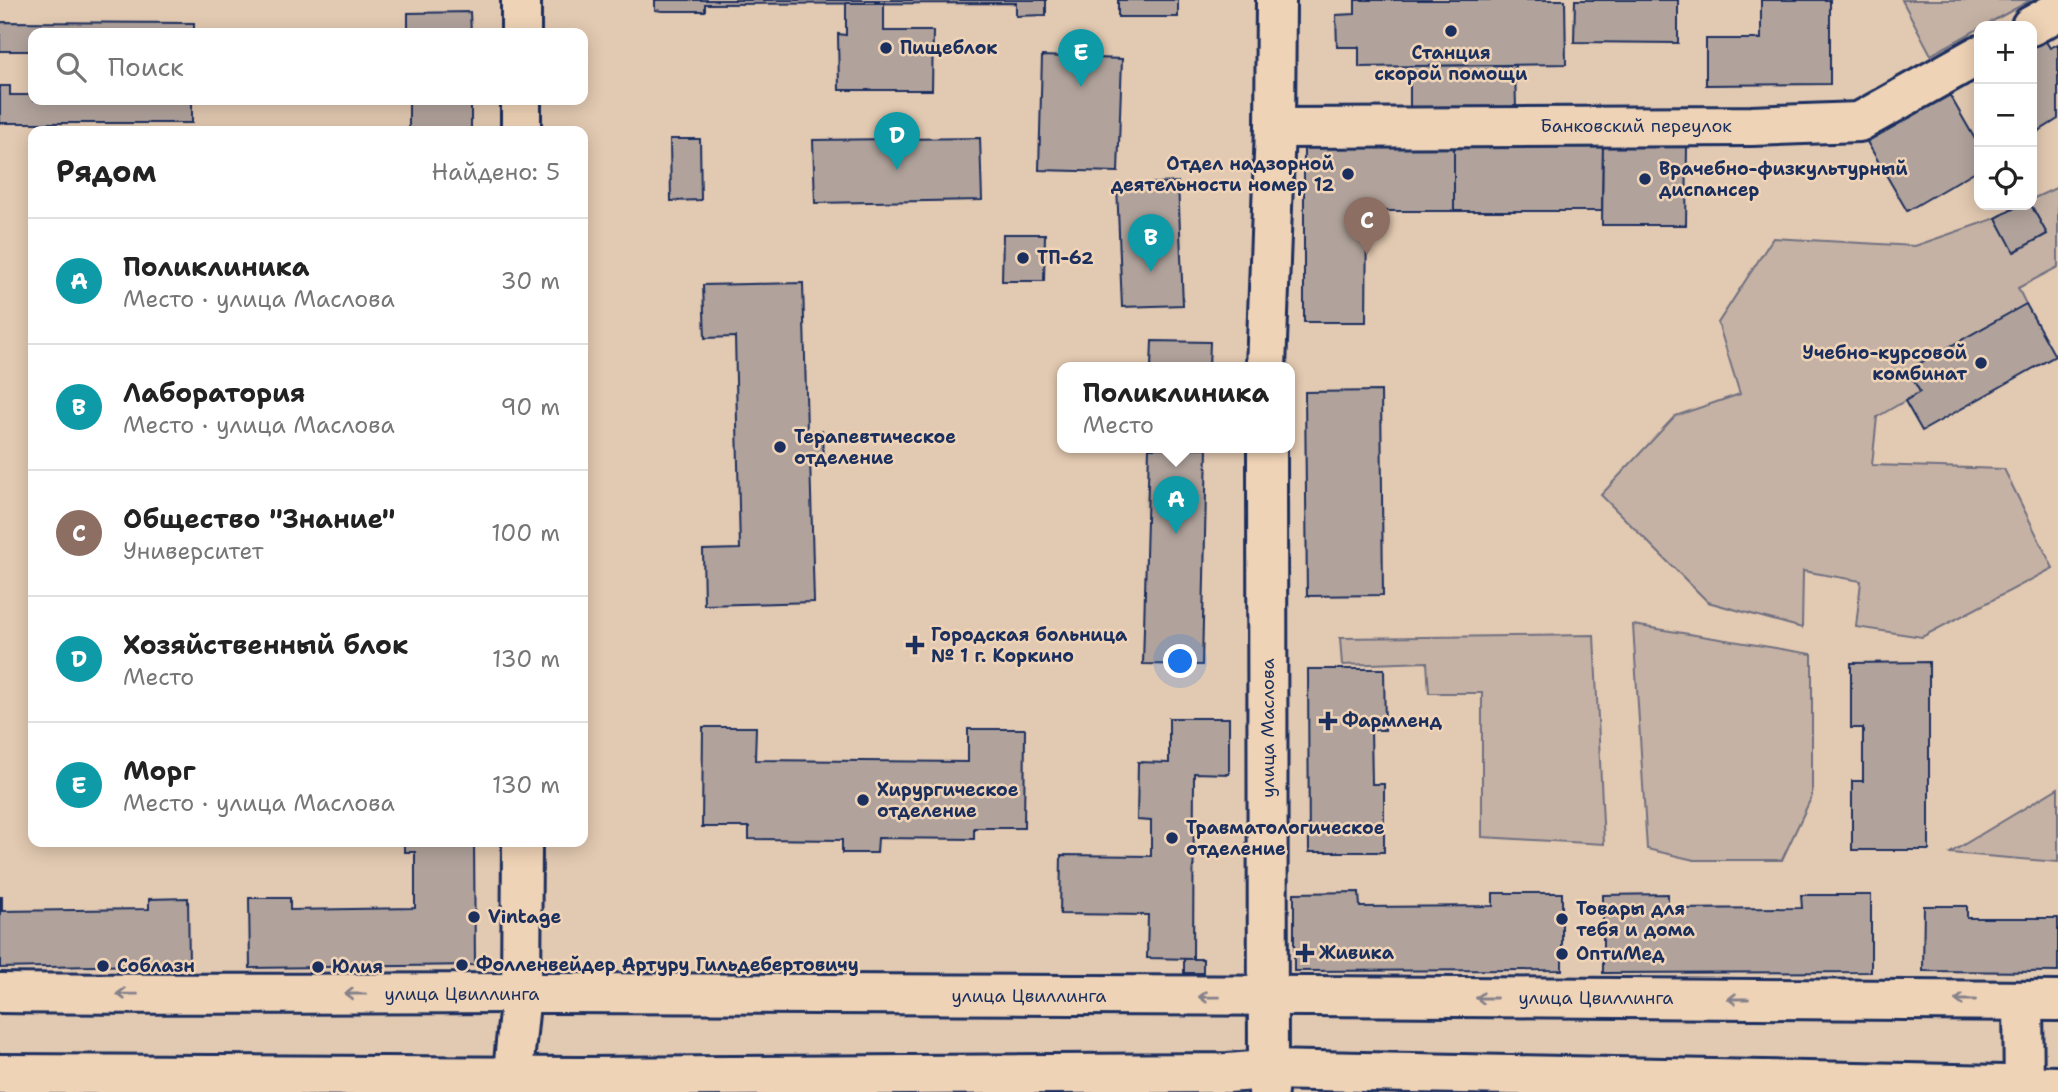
<!DOCTYPE html>
<html lang="ru">
<meta charset="utf-8">
<style>
body{margin:0;font-family:"Shantell Sans",sans-serif;background:#f6f6f6;color:#222}
.controls{position:absolute;right:21px;top:21px;display:grid;overflow:hidden;border-radius:14px;box-shadow:0 4px 18px #0003}
.controls button{width:63px;height:63px;display:grid;place-items:center;padding:0;border:0;border-bottom:2px solid #e0e0e0;background:#fff;color:#222;font:35px sans-serif}
.you{position:absolute;left:1181px;top:662px;width:24px;height:24px;margin:-18px;border:5px solid #fff;border-radius:50%;background:#1a73e8;box-shadow:0 0 0 10px #1a73e833}
.badge{display:grid;place-items:center;width:46px;height:46px;border-radius:50%;background:#1b2f5e;color:#fff;font-size:23px;font-weight:700}
.pin{position:absolute;translate:-50% -58px;filter:drop-shadow(0 2px 4px #0008)}
.pin::after{content:'';position:absolute;top:37px;width:24px;height:21px;background:inherit;clip-path:polygon(0 0,100% 0,50% 100%)}
.popup{position:absolute;left:1057px;top:362px;width:238px;height:91px;box-sizing:border-box;display:grid;place-content:center;border-radius:14px;background:#fff;filter:drop-shadow(0 2px 5px #0005);font-size:23px;white-space:nowrap;color:#767676}
.popup b{font-size:26px;color:#222}
.popup::after{content:'';position:absolute;left:50%;top:100%;margin-left:-14px;border:14px solid transparent;border-top-color:#fff}
.list{margin:0;padding:0;list-style:none}
h2{display:flex;justify-content:space-between;align-items:center;height:91px;margin:0;padding:0 28px;font-size:30px}
h2 small{font-size:23px;font-weight:400;color:#767676}
.list li{display:grid;grid-template-columns:46px 1fr auto;gap:21px;align-items:center;box-sizing:border-box;height:126px;padding:0 28px;border-top:2px solid #e0e0e0}
.list b{display:block;font-size:26px;white-space:nowrap}
.list p{margin:0;font-size:23px;white-space:nowrap;color:#767676}
.list em{font-size:23px;font-style:normal;color:#767676}
.icon{flex:none;width:38px;height:38px;fill:none;stroke:currentColor;stroke-width:2;stroke-linecap:round;stroke-linejoin:round}
.map{position:relative;flex:none;width:2058px;height:1092px;overflow:hidden}
.search{position:absolute;background:#fff;box-shadow:0 4px 18px #0003;left:28px;top:28px;width:560px;height:77px;display:flex;align-items:center;gap:18px;box-sizing:border-box;padding:0 24px;border-radius:14px;color:#767676;font-size:26px}
.panel{position:absolute;background:#fff;box-shadow:0 4px 18px #0003;left:28px;top:126px;width:560px;height:721px;border-radius:14px}
.map>svg:first-child{display:block}
.green{fill:#c5b2a4;stroke:#707081;stroke-width:2}
.building{fill:#b1a39c;stroke:#1b2f5e;stroke-width:2}
.lines{fill:none;stroke-linecap:round;stroke-linejoin:round}
.minor-casing{stroke:#1b2f5e;stroke-width:44}
.minor{stroke:#efd3b6;stroke-width:38}
.oneway{stroke:#85818a}
.poi-dot{fill:#1b2f5e;stroke:#efd3b6;stroke-width:2.5}
.labels{text-anchor:middle;stroke-width:5;stroke-linejoin:round;paint-order:stroke}
.poi-label{font-size:18px;font-weight:bold;fill:#1b2f5e;stroke:#efd3b6;text-anchor:start}
.street-label{font-size:18px;fill:#1b2f5e;stroke:#efd3b6}
</style>
<div class="map">
<svg width="2058" height="1092" viewBox="0 0 2058 1092">
<rect width="100%" height="100%" fill="#e2c9b1"/>
<filter id="ink" filterUnits="userSpaceOnUse"><feTurbulence type="fractalNoise" baseFrequency=".0143" numOctaves="2"/><feDisplacementMap in="SourceGraphic" scale="14" xChannelSelector="R" yChannelSelector="G"/><feConvolveMatrix kernelMatrix="1 2 1 2 8 2 1 2 1" color-interpolation-filters="sRGB"/></filter>
<g filter="url(#ink)">
<!-- green -->
<g class="green">
<path d="M 1902,0 L 2031,0 L 1931,55 Z"/>
<path d="M 2058,187 L 2058,267 L 2018,288 L 2026,304 L 1908,370 L 1920,392 L 1877,417 L 1872,465 L 2004,469 L 2053,568 L 1922,637 L 1856,627 L 1861,581 L 1803,571 L 1802,628 L 1708,602 L 1601,495 L 1675,416 L 1740,394 L 1718,323 L 1773,238 L 1915,246 L 1996,218 L 2015,252 L 2047,234 L 2031,205 L 2032,199 Z"/>
<path d="M 1633,625 L 1812,654 L 1812,796 L 1782,860 L 1694,860 L 1647,849 Z"/>
<path d="M 1594,635 L 1604,844 L 1482,837 L 1482,693 L 1429,693 L 1427,662 L 1342,665 L 1340,638 Z"/>
<path d="M 2058,788 L 2058,862 L 1950,853 Z"/>
</g>
<!-- building -->
<g class="building">
<path d="M 655,0 L 1046,0 L 1046,15 L 1016,16 L 1016,3 L 705,4 L 705,11 L 662,11 L 655,10 Z"/>
<rect x="1118" y="0" width="60" height="17"/>
<path d="M 1355,0 L 1565,0 L 1566,64 L 1359,67 L 1359,47 L 1337,47 L 1336,15 L 1355,14 Z"/>
<path d="M 1575,0 L 1678,0 L 1678,43 L 1574,42 Z"/>
<path d="M 1761,0 L 1830,0 L 1830,84 L 1706,85 L 1706,39 L 1761,39 Z"/>
<path d="M 846,3 L 884,3 L 884,31 L 933,31 L 932,90 L 839,90 L 838,34 L 846,35 Z"/>
<path d="M 470,12 L 471,33 L 408,33 L 408,13 Z"/>
<path d="M 0,22 L 194,23 L 194,33 L 33,33 L 33,51 L 0,51 Z"/>
<path d="M 2045,40 L 2050,48 L 2058,44 L 2058,119 L 2037,132 L 2032,123 L 2032,47 Z"/>
<path d="M 1042,56 L 1122,59 L 1118,172 L 1039,170 Z"/>
<path d="M 1515,65 L 1516,109 L 1410,110 L 1410,66 Z"/>
<path d="M 0,86 L 10,86 L 10,95 L 33,95 L 33,100 L 192,100 L 192,123 L 0,123 Z"/>
<path d="M 1948,92 L 1979,146 L 1979,169 L 1907,211 L 1866,140 Z"/>
<rect x="409" y="100" width="62" height="31"/>
<path d="M 980,138 L 982,200 L 815,203 L 813,140 Z"/>
<path d="M 670,139 L 700,139 L 701,200 L 671,201 Z"/>
<path d="M 1304,146 L 1454,147 L 1454,211 L 1367,211 L 1366,322 L 1304,322 Z"/>
<path d="M 1454,147 L 1603,147 L 1602,211 L 1454,211 Z"/>
<path d="M 1603,147 L 1687,147 L 1686,225 L 1602,225 Z"/>
<path d="M 1178,182 L 1183,305 L 1122,307 L 1117,185 Z"/>
<path d="M 2020,205 L 2031,205 L 2047,234 L 2014,252 L 1996,218 Z"/>
<path d="M 1003,234 L 1045,234 L 1044,281 L 1002,281 Z"/>
<path d="M 803,283 L 807,431 L 822,431 L 823,457 L 810,457 L 814,602 L 704,605 L 703,550 L 740,549 L 735,337 L 705,338 L 703,285 Z"/>
<path d="M 2026,304 L 2055,356 L 1922,431 L 1905,401 L 1920,392 L 1908,370 Z"/>
<path d="M 1152,341 L 1210,342 L 1209,368 L 1151,368 Z"/>
<path d="M 1381,391 L 1383,595 L 1307,596 L 1305,392 Z"/>
<path d="M 1149,448 L 1207,448 L 1202,665 L 1143,664 Z"/>
<path d="M 1929,662 L 1929,850 L 1852,850 L 1852,781 L 1863,781 L 1863,728 L 1851,728 L 1851,663 Z"/>
<path d="M 1308,669 L 1384,669 L 1385,730 L 1371,730 L 1372,784 L 1384,784 L 1384,852 L 1309,852 Z"/>
<path d="M 1169,718 L 1229,718 L 1229,774 L 1194,773 L 1193,959 L 1147,958 L 1148,915 L 1060,914 L 1061,855 L 1151,856 L 1151,821 L 1137,820 L 1138,762 L 1169,763 Z"/>
<path d="M 703,727 L 756,727 L 755,760 L 968,762 L 968,729 L 1025,729 L 1024,828 L 974,828 L 974,839 L 878,838 L 877,853 L 842,853 L 842,840 L 749,839 L 749,827 L 702,827 Z"/>
<path d="M 404,842 L 474,842 L 475,965 L 250,968 L 249,898 L 290,898 L 290,910 L 415,908 L 415,852 L 404,852 Z"/>
<path d="M 1359,892 L 1360,907 L 1493,906 L 1493,893 L 1562,893 L 1562,970 L 1294,971 L 1294,893 Z"/>
<path d="M 1668,894 L 1668,909 L 1802,908 L 1801,895 L 1871,895 L 1871,972 L 1603,973 L 1603,895 Z"/>
<path d="M 0,897 L 2,897 L 2,911 L 149,909 L 149,899 L 188,898 L 189,964 L 0,968 Z"/>
<path d="M 1924,906 L 1967,906 L 1967,918 L 2058,918 L 2058,972 L 1923,971 Z"/>
<rect x="1184" y="959" width="19" height="14"/>
</g>
<g class="lines">
<defs>
<g id="minor">
<path d="M 521,0 L 521,33"/>
<path d="M 2031,26 L 2058,11"/>
<path d="M 521,100 L 521,131"/>
<path d="M 1275,128 L 1751,126 L 1859,122 L 1979,55"/>
<path d="M 1266,368 L 1275,128 L 1276,0"/>
<path d="M 1267,448 L 1268,1092"/>
<path d="M 0,993 C 183,995 365,993 548,993 C 1051,995 1555,996 2058,1001"/>
<path d="M 2023,1001 L 2024,1092"/>
<path d="M 0,1074 L 580,1077 L 1228,1073 L 1267,1070 L 2058,1086"/>
<path d="M 511,1092 L 521,993 L 522,842"/>
</g>
</defs>
<!-- minor casing -->
<use href="#minor" class="minor-casing"/>
<!-- minor -->
<use href="#minor" class="minor"/>
</g>
<!-- one-way arrows -->
<defs><path id="oneway-shaft" d="M-6 0H5M1.5-3L5.5 0L1.5 3" fill="none" stroke-width="1.6" stroke-linecap="round" stroke-linejoin="round" transform="scale(1.75)"/></defs>
<g class="oneway">
<use href="#oneway-shaft" transform="translate(127 994) rotate(-179)"/>
<use href="#oneway-shaft" transform="translate(355 994) rotate(180)"/>
<use href="#oneway-shaft" transform="translate(1209 997) rotate(-179)"/>
<use href="#oneway-shaft" transform="translate(1486 998) rotate(-180)"/>
<use href="#oneway-shaft" transform="translate(1738 999) rotate(-180)"/>
<use href="#oneway-shaft" transform="translate(1965 1000) rotate(-180)"/>
</g>
</g>
<!-- markers -->
<g class="poi-dot">
<circle cx="1451" cy="31" r="7"/>
<circle cx="886" cy="48" r="7"/>
<circle cx="1348" cy="174" r="7"/>
<circle cx="1645" cy="179" r="7"/>
<circle cx="1023" cy="258" r="7"/>
<circle cx="1981" cy="363" r="7"/>
<circle cx="780" cy="447" r="7"/>
<path d="M911.5 634.5h7v7h7v7h-7v7h-7v-7h-7v-7h7z"/>
<path d="M1324.5 710.5h7v7h7v7h-7v7h-7v-7h-7v-7h7z"/>
<circle cx="863" cy="800" r="7"/>
<circle cx="1172" cy="838" r="7"/>
<circle cx="474" cy="917" r="7"/>
<circle cx="1562" cy="919" r="7"/>
<path d="M1301.5 942.5h7v7h7v7h-7v7h-7v-7h-7v-7h7z"/>
<circle cx="1562" cy="954" r="7"/>
<circle cx="462" cy="965" r="7"/>
<circle cx="103" cy="966" r="7"/>
<circle cx="318" cy="967" r="7"/>
</g>
<g class="labels">
<!-- poi labels -->
<g class="poi-label">
<text x="900" y="54">Пищеблок</text>
<text x="1451" y="59" text-anchor="middle">Станция<tspan x="1451" dy="21">скорой помощи</tspan></text>
<text x="1334" y="170" text-anchor="end">Отдел надзорной<tspan x="1334" dy="21">деятельности номер 12</tspan></text>
<text x="1659" y="175">Врачебно-физкультурный<tspan x="1659" dy="21">диспансер</tspan></text>
<text x="1037" y="264">ТП-62</text>
<text x="1967" y="359" text-anchor="end">Учебно-курсовой<tspan x="1967" dy="21">комбинат</tspan></text>
<text x="794" y="443">Терапевтическое<tspan x="794" dy="21">отделение</tspan></text>
<text x="931" y="641">Городская больница<tspan x="931" dy="21">№ 1 г. Коркино</tspan></text>
<text x="1342" y="727">Фармленд</text>
<text x="877" y="796">Хирургическое<tspan x="877" dy="21">отделение</tspan></text>
<text x="1186" y="834">Травматологическое<tspan x="1186" dy="21">отделение</tspan></text>
<text x="1576" y="915">Товары для<tspan x="1576" dy="21">тебя и дома</tspan></text>
<text x="488" y="923">Vintage</text>
<text x="1319" y="959">Живика</text>
<text x="1576" y="960">ОптиМед</text>
<text x="476" y="971">Фолленвейдер Артуру Гильдебертовичу</text>
<text x="117" y="972">Соблазн</text>
<text x="332" y="973">Юлия</text>
</g>
<!-- street labels -->
<g class="street-label">
<text x="1636" y="132">Банковский переулок</text>
<text transform="translate(1268 728) rotate(-90)" y="6">улица Маслова</text>
<text x="462" y="1000">улица Цвиллинга</text>
<text x="1029" y="1002">улица Цвиллинга</text>
<text x="1596" y="1004">улица Цвиллинга</text>
</g>
</g>
</svg>
<div class="controls">
<button>+</button>
<button>−</button>
<button><svg class="icon" aria-label="locate" viewBox="0 0 24 24"><circle cx="12" cy="12" r="6"/><path d="M12 2v4M12 18v4M2 12h4M18 12h4"/></svg></button>
</div>
<div class="you"></div>
<div class="pin badge" style="left:1176px;top:534px;background:#0f9aa8">A</div>
<div class="popup"><b>Поликлиника</b>Место</div>
<div class="pin badge" style="left:1151px;top:272px;background:#0f9aa8">B</div>
<div class="pin badge" style="left:1367px;top:255px;background:#8d6e63">C</div>
<div class="pin badge" style="left:897px;top:170px;background:#0f9aa8">D</div>
<div class="pin badge" style="left:1081px;top:87px;background:#0f9aa8">E</div>
<div class="search"><svg class="icon" aria-label="search" viewBox="0 0 24 24"><circle cx="10" cy="10" r="6"/><path d="M15 15l6 6"/></svg>Поиск</div>
<section class="panel">
<h2>Рядом<small>Найдено: 5</small></h2>
<ul class="list">
<li><span class="badge" style="background:#0f9aa8">A</span><div><b>Поликлиника</b><p>Место · улица Маслова</p></div><em>30 m</em></li>
<li><span class="badge" style="background:#0f9aa8">B</span><div><b>Лаборатория</b><p>Место · улица Маслова</p></div><em>90 m</em></li>
<li><span class="badge" style="background:#8d6e63">C</span><div><b>Общество &quot;Знание&quot;</b><p>Университет</p></div><em>100 m</em></li>
<li><span class="badge" style="background:#0f9aa8">D</span><div><b>Хозяйственный блок</b><p>Место</p></div><em>130 m</em></li>
<li><span class="badge" style="background:#0f9aa8">E</span><div><b>Морг</b><p>Место · улица Маслова</p></div><em>130 m</em></li>
</ul>
</section>
</div>
